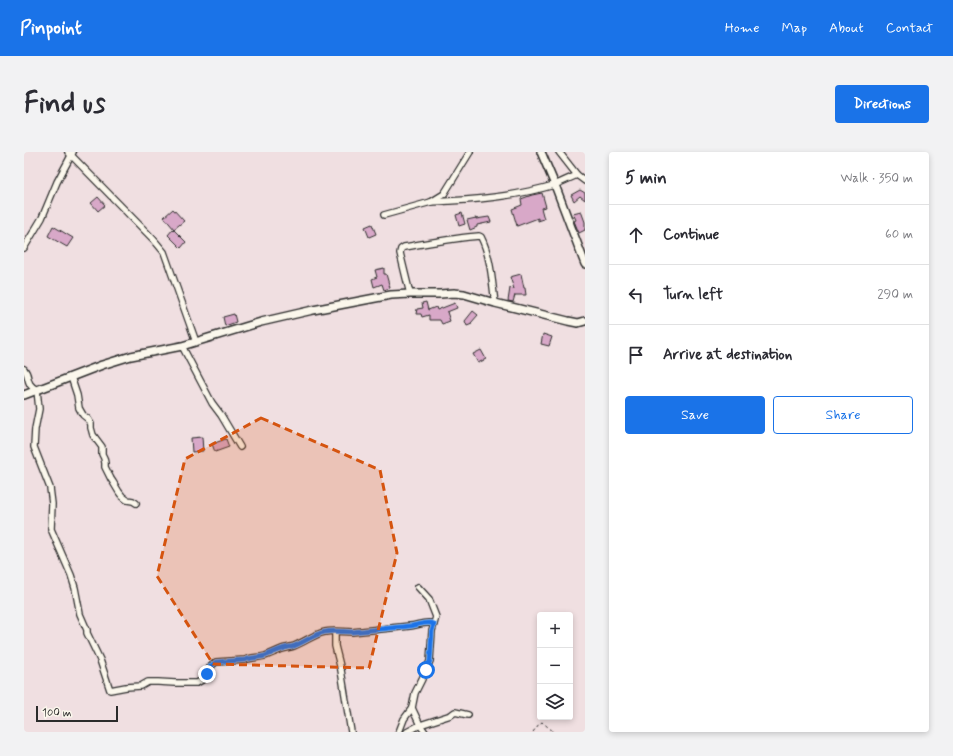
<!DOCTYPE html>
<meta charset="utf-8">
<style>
body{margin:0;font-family:Mynerve,sans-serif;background:#f2f2f3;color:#2b2b33}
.controls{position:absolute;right:12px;bottom:12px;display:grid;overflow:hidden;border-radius:4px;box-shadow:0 2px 6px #0003}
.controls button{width:36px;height:36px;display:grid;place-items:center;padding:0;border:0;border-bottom:1px solid #e1e1e2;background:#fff;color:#2b2b33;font:20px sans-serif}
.scale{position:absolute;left:12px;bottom:10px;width:82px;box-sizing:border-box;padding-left:4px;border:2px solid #2b2b2b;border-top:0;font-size:11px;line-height:14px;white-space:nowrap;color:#2b2b2b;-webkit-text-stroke:3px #fbf7ec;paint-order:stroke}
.stop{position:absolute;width:12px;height:12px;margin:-9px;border:3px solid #1a73e8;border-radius:50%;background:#fff}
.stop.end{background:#1a73e8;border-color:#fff;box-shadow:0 1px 4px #0008}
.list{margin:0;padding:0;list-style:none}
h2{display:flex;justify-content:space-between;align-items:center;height:52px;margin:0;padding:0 16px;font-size:17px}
h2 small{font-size:13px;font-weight:400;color:#7c7c81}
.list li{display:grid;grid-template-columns:26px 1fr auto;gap:12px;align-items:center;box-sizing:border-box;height:60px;padding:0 16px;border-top:1px solid #e1e1e2}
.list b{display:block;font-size:15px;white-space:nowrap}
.list em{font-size:13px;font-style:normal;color:#7c7c81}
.actions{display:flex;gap:8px;padding:12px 16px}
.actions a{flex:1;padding:9px 0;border:1px solid #1a73e8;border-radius:4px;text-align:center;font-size:14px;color:#1a73e8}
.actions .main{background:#1a73e8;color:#fff}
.icon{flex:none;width:22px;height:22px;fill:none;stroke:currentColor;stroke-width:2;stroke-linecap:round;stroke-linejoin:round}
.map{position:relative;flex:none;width:561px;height:580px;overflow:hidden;border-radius:4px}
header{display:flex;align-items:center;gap:24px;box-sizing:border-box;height:56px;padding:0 20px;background:#1a73e8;color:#fff}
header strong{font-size:19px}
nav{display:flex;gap:22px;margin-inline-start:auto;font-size:14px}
.intro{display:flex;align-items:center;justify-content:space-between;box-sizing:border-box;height:96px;padding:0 24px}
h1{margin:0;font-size:28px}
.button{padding:10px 18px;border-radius:4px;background:#1a73e8;color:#fff;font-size:14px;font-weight:700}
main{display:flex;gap:24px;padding:0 24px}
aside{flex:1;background:#fff;border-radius:4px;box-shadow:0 2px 6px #0003}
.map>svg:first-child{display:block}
.building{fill:#d8a8c8;stroke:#2b2b2b}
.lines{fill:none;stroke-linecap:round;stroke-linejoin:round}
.street-casing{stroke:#2b2b2b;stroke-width:8}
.secondary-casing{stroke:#2b2b2b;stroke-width:10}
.path{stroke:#2b2b2b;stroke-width:1;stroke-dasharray:3 3;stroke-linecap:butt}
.street{stroke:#fbf7ec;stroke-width:5.5}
.secondary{stroke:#fbf7ec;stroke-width:7}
.route{stroke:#1a73e8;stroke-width:5}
.marked{fill:#d5540f;fill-opacity:0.2;stroke:#d5540f;stroke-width:3;stroke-dasharray:8 5;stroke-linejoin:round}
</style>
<header>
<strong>Pinpoint</strong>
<nav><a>Home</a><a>Map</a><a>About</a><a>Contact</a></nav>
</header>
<div class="intro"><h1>Find us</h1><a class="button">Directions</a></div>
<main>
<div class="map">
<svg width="561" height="580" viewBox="0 0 561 580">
<rect width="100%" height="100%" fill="#f0dfe1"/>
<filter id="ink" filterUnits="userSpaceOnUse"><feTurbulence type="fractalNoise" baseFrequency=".025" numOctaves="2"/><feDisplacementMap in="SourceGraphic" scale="8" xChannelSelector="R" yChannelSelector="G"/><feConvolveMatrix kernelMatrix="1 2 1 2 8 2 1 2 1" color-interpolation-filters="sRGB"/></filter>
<g filter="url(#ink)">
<!-- building -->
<g class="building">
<path d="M 556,38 L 561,41 L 561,48 L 556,44 L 550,49 L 547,43 Z"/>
<path d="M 518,41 L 522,55 L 517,56 L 520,67 L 514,69 L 514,66 L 493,74 L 488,57 L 498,53 L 497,47 L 508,43 Z"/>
<path d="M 74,45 L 81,53 L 74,59 L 67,51 Z"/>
<path d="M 149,57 L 160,69 L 150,77 L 140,65 Z"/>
<path d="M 557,59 L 561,70 L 561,78 L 555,81 L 550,69 L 552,68 L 549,61 Z"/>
<path d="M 438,61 L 441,72 L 435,74 L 432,63 Z"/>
<path d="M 465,65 L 467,70 L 453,73 L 453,75 L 446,78 L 443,68 L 452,66 L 452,67 Z"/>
<path d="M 348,72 L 352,82 L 345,85 L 341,75 Z"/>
<path d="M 29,74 L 49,86 L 43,95 L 24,84 Z"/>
<path d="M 149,77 L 162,90 L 157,96 L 144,83 Z"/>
<path d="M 360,116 L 360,122 L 362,122 L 366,136 L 360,138 L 358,132 L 350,135 L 348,127 L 353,125 L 351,118 Z"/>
<path d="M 497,122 L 500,136 L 501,136 L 502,143 L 491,143 L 489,150 L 484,149 L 486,136 L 490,137 L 486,125 Z"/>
<path d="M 402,150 L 404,158 L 412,155 L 413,158 L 431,151 L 433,156 L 423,160 L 426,169 L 418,172 L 416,168 L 405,168 L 405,163 L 398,165 L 397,162 L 392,162 L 393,157 L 399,156 L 398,151 Z"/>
<path d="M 449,159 L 454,163 L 447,171 L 448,172 L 443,174 L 441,169 Z"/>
<path d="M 210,162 L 212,170 L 201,174 L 199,165 Z"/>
<path d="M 519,182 L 528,185 L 525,194 L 517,192 Z"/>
<path d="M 457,198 L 462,207 L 454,211 L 449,202 Z"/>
<path d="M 178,285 L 179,299 L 168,300 L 167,286 Z"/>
<path d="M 202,287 L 205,295 L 191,300 L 188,292 Z"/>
</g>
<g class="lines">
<defs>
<g id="street">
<path d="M 44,0 L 130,88 L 140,100 L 172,190"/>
<path d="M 535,0 L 553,23 L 561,29"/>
<path d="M 407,50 C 449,48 490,45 530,33 C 538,30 546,26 553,23"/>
<path d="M 360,63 L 407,50 L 420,42 L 446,0"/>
<path d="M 0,96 L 18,66 L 33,30 L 49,0"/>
<path d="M 386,142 L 376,101 L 377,97 L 380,95 C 405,91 429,86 455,84 L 457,85 C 467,105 468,129 471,151"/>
<path d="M 158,194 L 188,251 L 197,263 L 216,295"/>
<path d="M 0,217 C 7,225 0,231 13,238 L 15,257 L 11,277 L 10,295 L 26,336 L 28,352 L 27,377 L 47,423 L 51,436 L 56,462 L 63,478 L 63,481 L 76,508 L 86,538 L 102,535 L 117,534 L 124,530 L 134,530 L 151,531 L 173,531 L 178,528 L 183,522 L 186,515 L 192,510 L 221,508 C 227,505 234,506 241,504 C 247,502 253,499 258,497 C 262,496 267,495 270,494 C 281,490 290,482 301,480 C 309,478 319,480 328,480 C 347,478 367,476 386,474 C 394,473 403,469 410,472"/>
<path d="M 47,225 L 53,243 L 55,256 L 59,263 L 64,267 L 67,272 L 67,276 L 69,283 L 78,295 L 78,302 L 80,306 L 81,311 L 81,315 L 87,327 L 89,330 L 95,340 L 98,344 L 103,348 L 109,349 L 112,351"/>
<path d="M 311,480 L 311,494 L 317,518 L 327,580"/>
<path d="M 388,556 L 396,573 L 427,563 L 431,560 L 444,563"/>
<path d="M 375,580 L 380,567 L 388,556 L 391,541 L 398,527 L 406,509 L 408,479 L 412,465 L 405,447 L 394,435"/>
<path d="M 383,580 L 396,573 L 401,580"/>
</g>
<g id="secondary">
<path d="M 517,0 L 531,33 L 561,112"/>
<path d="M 0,243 L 78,213 L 107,204 L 158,194 L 237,170 L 289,158 L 367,143 L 386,142 L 416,142 L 430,141 L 440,142 L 471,151 L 544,169 L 554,171 L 561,169"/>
</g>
</defs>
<!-- street casing -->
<use href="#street" class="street-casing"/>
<!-- secondary casing -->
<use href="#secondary" class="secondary-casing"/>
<!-- path -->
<path class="path" d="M 509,580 L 515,572 L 518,570 L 530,580"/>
<!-- street -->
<use href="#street" class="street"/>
<!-- secondary -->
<use href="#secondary" class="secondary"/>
</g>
</g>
<g class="lines" filter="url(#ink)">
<!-- route -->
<path class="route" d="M 183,522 L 186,515 L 192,510 L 221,508 C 227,505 234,506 241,504 C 248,501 254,498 261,496 C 264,495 268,495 270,494 C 281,490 290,482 301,480 C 309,478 319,480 328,480 C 347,478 367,476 386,474 C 394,473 403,469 410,472 L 408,479 L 406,509 L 402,518"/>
</g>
<!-- marked area -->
<path class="marked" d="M 237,266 L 356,318 L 373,401 L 345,516 L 189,512 L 133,424 L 161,307 Z"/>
</svg>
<div class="controls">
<button>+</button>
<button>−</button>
<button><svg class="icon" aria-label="layers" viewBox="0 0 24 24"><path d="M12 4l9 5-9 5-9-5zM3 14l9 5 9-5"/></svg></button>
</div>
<div class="scale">100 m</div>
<div class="stop" style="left:402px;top:518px"></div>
<div class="stop end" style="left:183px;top:522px"></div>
</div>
<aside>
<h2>5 min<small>Walk · 350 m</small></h2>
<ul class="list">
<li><svg class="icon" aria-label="ahead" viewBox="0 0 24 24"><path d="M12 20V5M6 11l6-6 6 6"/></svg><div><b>Continue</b></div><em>60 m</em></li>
<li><svg class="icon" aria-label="left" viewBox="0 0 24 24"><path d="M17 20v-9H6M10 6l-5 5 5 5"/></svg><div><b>Turn left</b></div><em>290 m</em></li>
<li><svg class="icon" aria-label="arrive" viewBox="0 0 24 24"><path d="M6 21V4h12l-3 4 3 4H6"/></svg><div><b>Arrive at destination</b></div></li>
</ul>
<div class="actions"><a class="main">Save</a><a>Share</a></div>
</aside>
</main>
